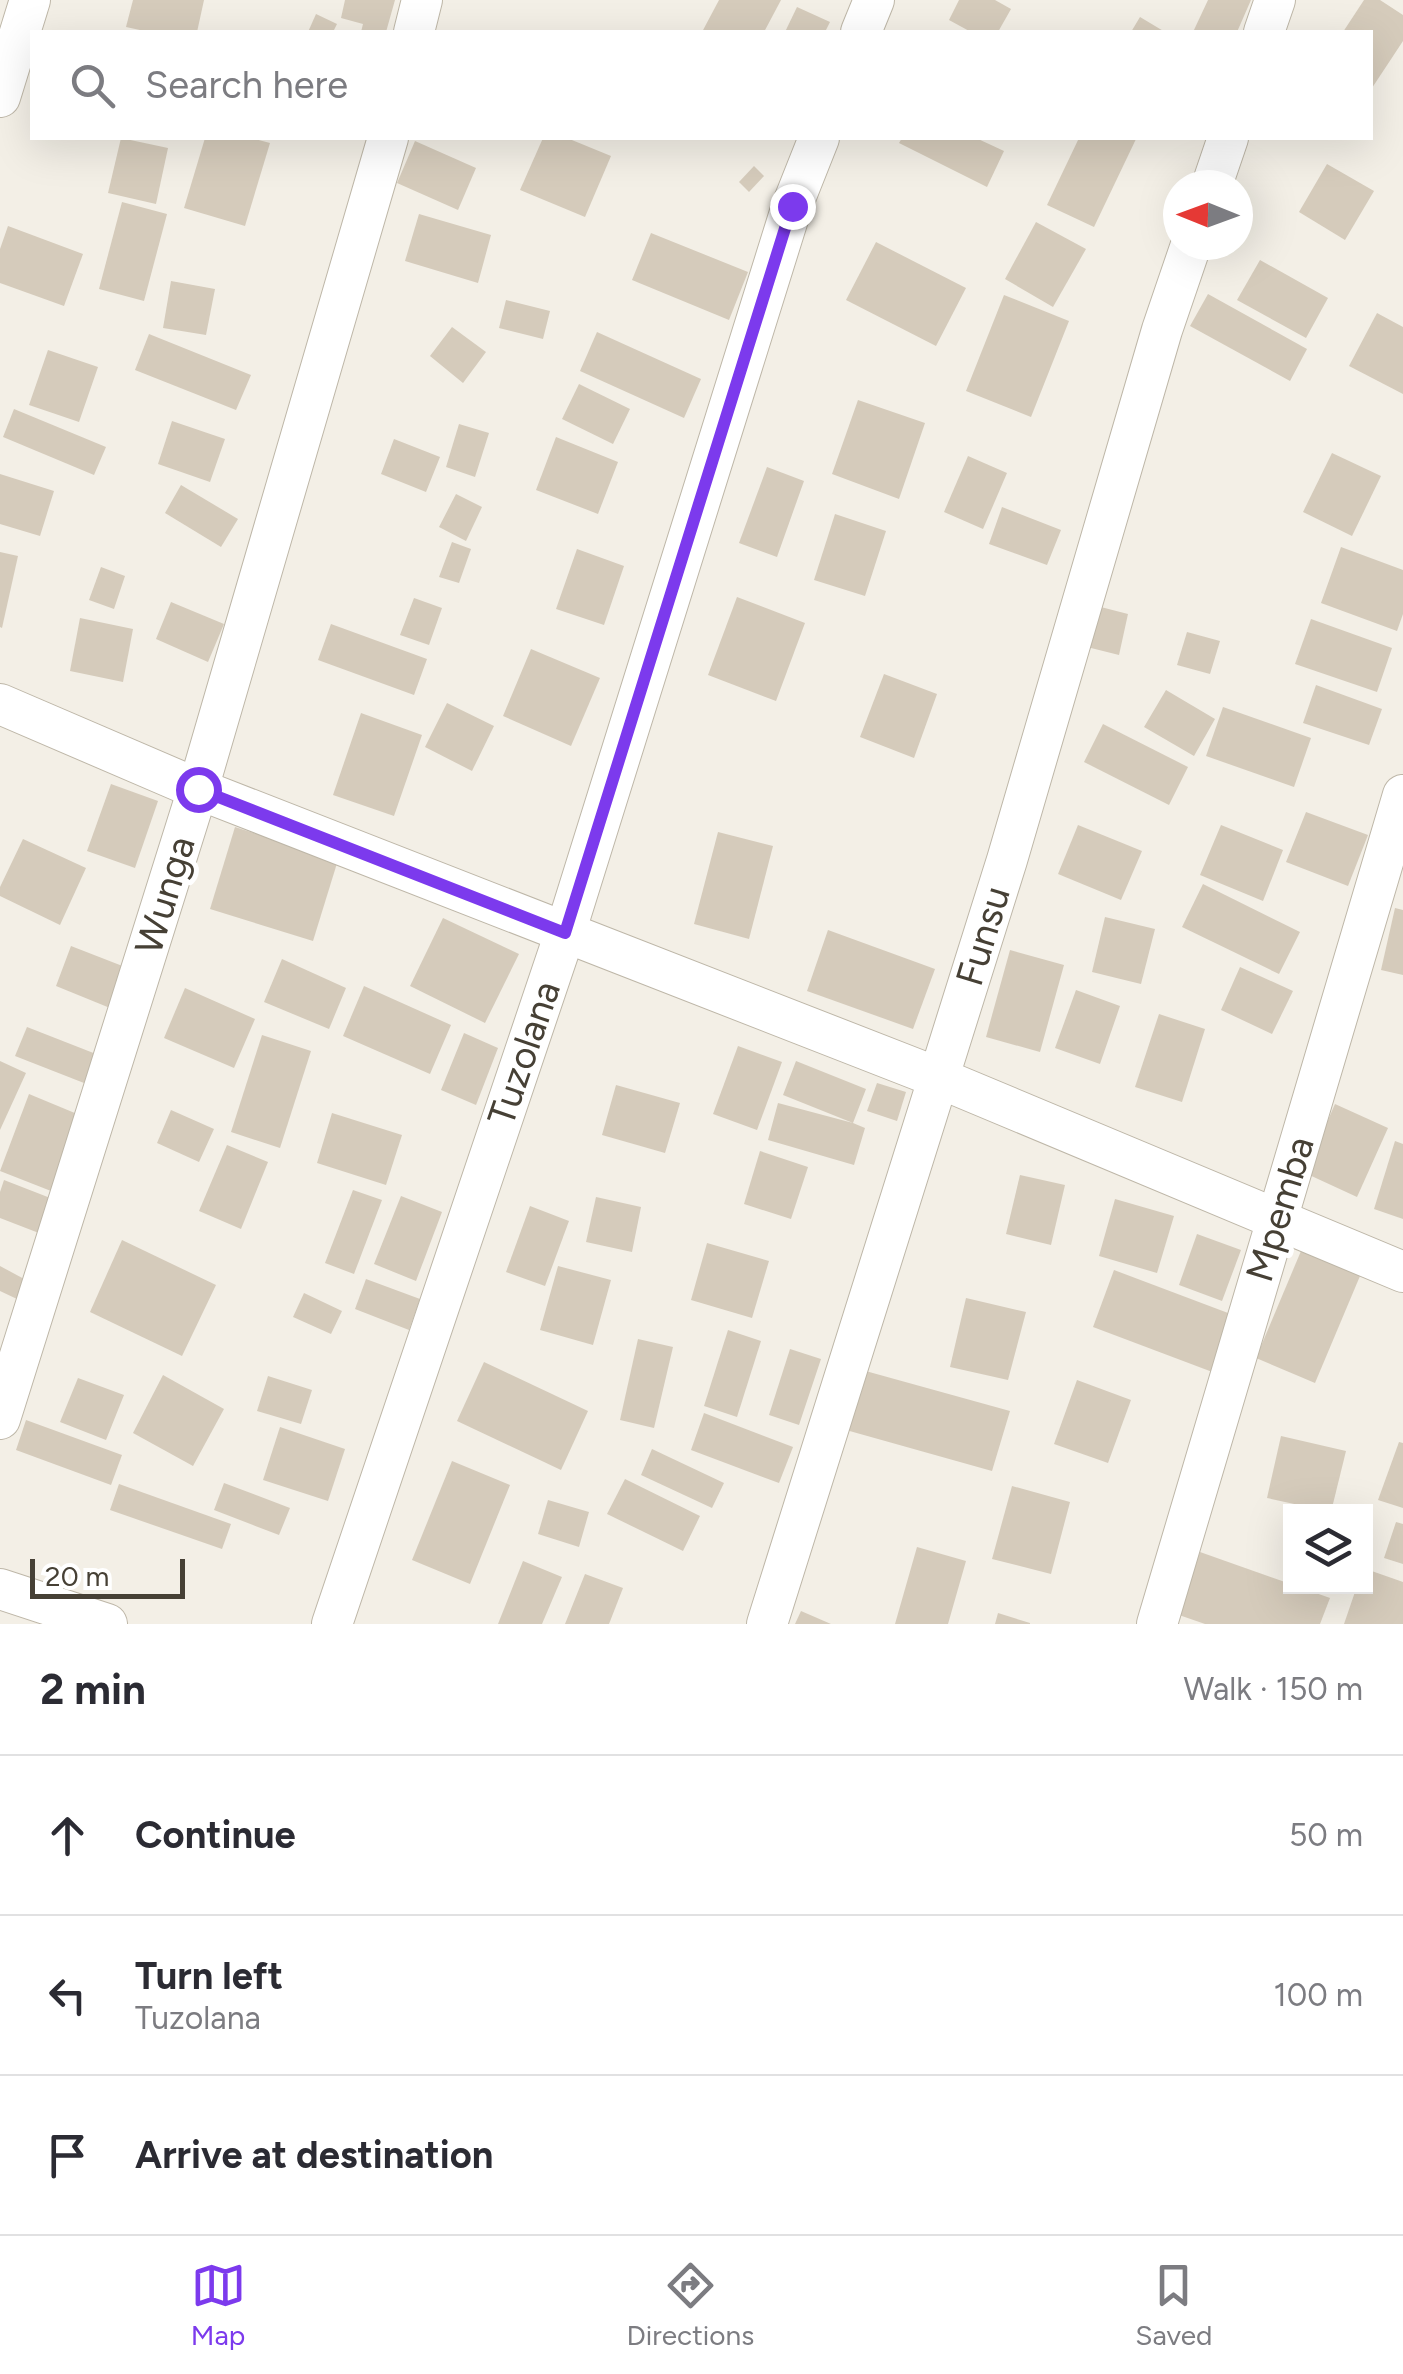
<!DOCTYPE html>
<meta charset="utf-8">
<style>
body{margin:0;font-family:Figtree,sans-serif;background:#f2f2f3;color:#2b2b33}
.controls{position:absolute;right:30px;bottom:30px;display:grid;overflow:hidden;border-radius:0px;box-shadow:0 10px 40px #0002}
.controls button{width:90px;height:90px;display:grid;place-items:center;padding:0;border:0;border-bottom:2px solid #e1e1e2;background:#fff;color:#2b2b33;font:50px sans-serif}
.compass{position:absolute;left:1163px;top:170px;width:90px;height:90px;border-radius:50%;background:#fff;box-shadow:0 10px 40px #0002;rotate:271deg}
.scale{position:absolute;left:30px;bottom:25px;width:155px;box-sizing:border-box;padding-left:10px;border:5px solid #464035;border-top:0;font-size:28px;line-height:35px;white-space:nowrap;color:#464035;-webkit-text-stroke:8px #fff;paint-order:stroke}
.stop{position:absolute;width:30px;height:30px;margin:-22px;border:8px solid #7c3aed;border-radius:50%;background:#fff}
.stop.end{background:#7c3aed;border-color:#fff;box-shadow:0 2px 10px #0008}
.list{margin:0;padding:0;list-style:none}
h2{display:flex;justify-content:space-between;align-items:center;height:130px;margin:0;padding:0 40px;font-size:42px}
h2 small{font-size:32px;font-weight:400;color:#7c7c81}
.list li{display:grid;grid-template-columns:65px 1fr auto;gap:30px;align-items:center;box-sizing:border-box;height:160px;padding:0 40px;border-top:2px solid #e1e1e2}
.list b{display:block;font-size:38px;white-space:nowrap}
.list p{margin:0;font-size:32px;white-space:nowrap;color:#7c7c81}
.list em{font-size:32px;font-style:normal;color:#7c7c81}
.icon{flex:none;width:55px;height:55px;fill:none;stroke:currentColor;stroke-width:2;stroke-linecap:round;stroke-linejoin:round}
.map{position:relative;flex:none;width:1403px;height:1624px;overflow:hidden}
.search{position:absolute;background:#fff;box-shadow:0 10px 40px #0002;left:30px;right:30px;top:30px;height:110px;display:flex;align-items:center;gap:25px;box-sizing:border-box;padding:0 35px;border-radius:0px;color:#7c7c81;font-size:38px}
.sheet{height:610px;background:#fff}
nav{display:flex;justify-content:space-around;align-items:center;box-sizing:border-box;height:140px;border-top:2px solid #e1e1e2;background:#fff;font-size:28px;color:#7c7c81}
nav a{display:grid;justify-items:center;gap:5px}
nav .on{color:#7c3aed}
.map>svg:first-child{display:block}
.building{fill:#d5cbbb}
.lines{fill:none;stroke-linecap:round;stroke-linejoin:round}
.street-casing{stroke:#beb7a8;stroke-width:42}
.street{stroke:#fff;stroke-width:40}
.route{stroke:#7c3aed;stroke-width:12}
.labels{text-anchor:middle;stroke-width:10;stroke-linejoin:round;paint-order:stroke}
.street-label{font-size:38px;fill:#464035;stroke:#fff}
</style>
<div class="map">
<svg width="1403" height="1624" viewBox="0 0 1403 1624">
<rect width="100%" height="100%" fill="#f3efe6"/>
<!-- building -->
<g class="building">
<path d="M 133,0 L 204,0 L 197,32 L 149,32 L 126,27 Z"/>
<path d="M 345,0 L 395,0 L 386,32 L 361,32 L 363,24 L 341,18 Z"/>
<path d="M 719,0 L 781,0 L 764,32 L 702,32 Z"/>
<path d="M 959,0 L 995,0 L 1011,9 L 998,32 L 971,32 L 949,20 Z"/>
<path d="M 1208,0 L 1251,0 L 1237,32 L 1193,32 Z"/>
<path d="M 1364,0 L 1380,0 L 1403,15 L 1403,41 L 1370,91 L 1370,32 L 1343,32 Z"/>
<path d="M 797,7 L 830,22 L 825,32 L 785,32 Z"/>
<path d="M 316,14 L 337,24 L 333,32 L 308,32 Z"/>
<path d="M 1140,17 L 1165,32 L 1131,32 Z"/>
<path d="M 121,138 L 168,148 L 156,204 L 108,193 Z"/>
<path d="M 205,138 L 251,138 L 270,143 L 245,226 L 184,208 Z"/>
<path d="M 543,138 L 567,138 L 611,156 L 585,217 L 520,190 Z"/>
<path d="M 902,138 L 976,138 L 1004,151 L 987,187 L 899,143 Z"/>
<path d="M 1079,138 L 1136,139 L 1094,227 L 1047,205 Z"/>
<path d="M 415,141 L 476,168 L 458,210 L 397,183 Z"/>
<path d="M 1327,164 L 1374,191 L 1345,240 L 1299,212 Z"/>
<path d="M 754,166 L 764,176 L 749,192 L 739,182 Z"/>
<path d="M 122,202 L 167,214 L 144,301 L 99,289 Z"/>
<path d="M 419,214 L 491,235 L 478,283 L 405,261 Z"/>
<path d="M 1036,222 L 1086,249 L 1053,307 L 1005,279 Z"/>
<path d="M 8,226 L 83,254 L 64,306 L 0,283 L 0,249 Z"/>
<path d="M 651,233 L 748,272 L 729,320 L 632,280 Z"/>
<path d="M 876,242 L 966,288 L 936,346 L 846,300 Z"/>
<path d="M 1260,260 L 1328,298 L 1306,338 L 1237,300 Z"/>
<path d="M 171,281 L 215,289 L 206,335 L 163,328 Z"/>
<path d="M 1208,294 L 1307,349 L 1290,381 L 1190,326 Z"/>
<path d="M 1004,295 L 1069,321 L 1031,417 L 966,391 Z"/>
<path d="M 506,300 L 550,311 L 543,339 L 499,328 Z"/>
<path d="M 1377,313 L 1403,327 L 1403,394 L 1349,366 Z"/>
<path d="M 452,327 L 486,352 L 463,383 L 430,356 Z"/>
<path d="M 597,332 L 701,379 L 684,418 L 580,371 Z"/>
<path d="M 149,334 L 251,375 L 236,410 L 135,370 Z"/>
<path d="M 48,350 L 98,367 L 79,422 L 29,405 Z"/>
<path d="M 579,384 L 630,409 L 613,444 L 562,419 Z"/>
<path d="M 858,400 L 925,423 L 899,499 L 832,474 Z"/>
<path d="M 14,409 L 106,447 L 94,475 L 3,437 Z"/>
<path d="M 172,421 L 225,439 L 210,482 L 158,464 Z"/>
<path d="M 459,424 L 489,433 L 475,477 L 446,467 Z"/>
<path d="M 556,437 L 618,462 L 598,514 L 536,490 Z"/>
<path d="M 394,439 L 440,457 L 426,492 L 381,474 Z"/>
<path d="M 1332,453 L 1381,476 L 1352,536 L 1303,512 Z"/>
<path d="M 968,456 L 1007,473 L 983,529 L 944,512 Z"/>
<path d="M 767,467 L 804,481 L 777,557 L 739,543 Z"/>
<path d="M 0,474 L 54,491 L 40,536 L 0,524 Z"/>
<path d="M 181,485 L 238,519 L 221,547 L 165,513 Z"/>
<path d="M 456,494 L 482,507 L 466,541 L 439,527 Z"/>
<path d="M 1002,507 L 1061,530 L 1047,565 L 989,544 Z"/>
<path d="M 835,514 L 886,531 L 865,596 L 814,580 Z"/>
<path d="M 452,542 L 471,549 L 459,583 L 439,577 Z"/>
<path d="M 1341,547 L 1403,570 L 1403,614 L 1397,631 L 1321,603 Z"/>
<path d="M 577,549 L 624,566 L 604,625 L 556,609 Z"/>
<path d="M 0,552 L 18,556 L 2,628 L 0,627 Z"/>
<path d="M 101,567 L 125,576 L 114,609 L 89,600 Z"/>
<path d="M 737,597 L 805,623 L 776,701 L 708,675 Z"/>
<path d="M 414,598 L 442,608 L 429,645 L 400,635 Z"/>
<path d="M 171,602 L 224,624 L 208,662 L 156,639 Z"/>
<path d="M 1093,605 L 1128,614 L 1119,655 L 1083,646 Z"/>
<path d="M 80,618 L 133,629 L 123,682 L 70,671 Z"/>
<path d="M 1311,619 L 1392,648 L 1377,692 L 1295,664 Z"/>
<path d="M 331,624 L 427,659 L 414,695 L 318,660 Z"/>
<path d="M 1187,632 L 1220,641 L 1210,674 L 1177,665 Z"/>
<path d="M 531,649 L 600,678 L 571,746 L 503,716 Z"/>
<path d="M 884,674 L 937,694 L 914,758 L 860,737 Z"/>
<path d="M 1316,685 L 1382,709 L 1369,745 L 1303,723 Z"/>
<path d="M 1166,690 L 1215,719 L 1194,756 L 1144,727 Z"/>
<path d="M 447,703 L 494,726 L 472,771 L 425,747 Z"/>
<path d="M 1223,707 L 1311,738 L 1294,787 L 1206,756 Z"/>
<path d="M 361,713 L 422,735 L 394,816 L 333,795 Z"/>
<path d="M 1103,724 L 1188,767 L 1169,805 L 1084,762 Z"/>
<path d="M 111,784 L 158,801 L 135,868 L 87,851 Z"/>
<path d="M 1306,812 L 1368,835 L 1348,886 L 1286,862 Z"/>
<path d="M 1078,825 L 1142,851 L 1121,900 L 1058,874 Z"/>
<path d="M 1221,825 L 1283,850 L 1263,901 L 1200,875 Z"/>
<path d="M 235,827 L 338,860 L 313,941 L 210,909 Z"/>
<path d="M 718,832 L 773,846 L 749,939 L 694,924 Z"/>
<path d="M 23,839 L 86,868 L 60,925 L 0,896 L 0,887 Z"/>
<path d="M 1203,884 L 1300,932 L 1279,974 L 1182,927 Z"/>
<path d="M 1395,908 L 1403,910 L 1403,975 L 1381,970 Z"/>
<path d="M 1105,917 L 1155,929 L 1141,984 L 1092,972 Z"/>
<path d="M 443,918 L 519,954 L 485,1023 L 410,986 Z"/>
<path d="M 828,930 L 935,969 L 913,1029 L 807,991 Z"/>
<path d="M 71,946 L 125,967 L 110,1008 L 56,986 Z"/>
<path d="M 1010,950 L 1064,965 L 1040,1052 L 986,1037 Z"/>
<path d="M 282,959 L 346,988 L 329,1029 L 264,1002 Z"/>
<path d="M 1240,967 L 1293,991 L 1272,1034 L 1221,1010 Z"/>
<path d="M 364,986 L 451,1025 L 430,1074 L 343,1036 Z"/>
<path d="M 185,988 L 255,1019 L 234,1068 L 164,1038 Z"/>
<path d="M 1076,990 L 1120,1006 L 1100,1064 L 1055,1048 Z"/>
<path d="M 1159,1014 L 1205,1029 L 1182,1102 L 1135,1087 Z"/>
<path d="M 27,1027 L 96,1054 L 84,1083 L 15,1056 Z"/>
<path d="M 464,1033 L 498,1048 L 476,1105 L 441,1090 Z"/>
<path d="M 262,1035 L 311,1051 L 280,1148 L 231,1132 Z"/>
<path d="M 738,1046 L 782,1062 L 757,1130 L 713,1114 Z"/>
<path d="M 0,1061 L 26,1073 L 0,1130 Z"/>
<path d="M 796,1061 L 866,1089 L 853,1123 L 865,1128 L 854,1165 L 768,1140 L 778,1103 L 853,1123 L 783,1095 Z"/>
<path d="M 877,1083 L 906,1092 L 897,1121 L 867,1111 Z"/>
<path d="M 616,1085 L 680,1103 L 665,1153 L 602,1135 Z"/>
<path d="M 29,1094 L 82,1116 L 51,1191 L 0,1171 Z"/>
<path d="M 1335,1104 L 1388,1128 L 1357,1197 L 1305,1173 Z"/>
<path d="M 171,1110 L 214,1129 L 199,1162 L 157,1143 Z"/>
<path d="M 332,1113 L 402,1135 L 386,1185 L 317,1163 Z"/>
<path d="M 1395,1141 L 1403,1144 L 1403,1219 L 1374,1209 Z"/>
<path d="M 227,1145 L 268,1162 L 241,1229 L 199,1211 Z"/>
<path d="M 760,1151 L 808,1167 L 791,1219 L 744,1204 Z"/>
<path d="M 1020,1175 L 1065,1185 L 1051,1245 L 1006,1234 Z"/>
<path d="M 4,1180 L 58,1201 L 44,1235 L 0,1218 L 0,1192 Z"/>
<path d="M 353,1190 L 382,1200 L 354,1274 L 325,1263 Z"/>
<path d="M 401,1196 L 442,1212 L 416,1281 L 374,1264 Z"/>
<path d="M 596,1197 L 641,1207 L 632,1252 L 586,1242 Z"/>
<path d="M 1115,1199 L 1174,1216 L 1157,1273 L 1099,1256 Z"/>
<path d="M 530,1206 L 569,1221 L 545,1286 L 506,1272 Z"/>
<path d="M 1197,1234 L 1241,1250 L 1222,1301 L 1179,1285 Z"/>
<path d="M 122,1240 L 216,1285 L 182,1356 L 90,1312 Z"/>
<path d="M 707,1243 L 769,1261 L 752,1318 L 691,1300 Z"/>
<path d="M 1301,1251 L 1360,1276 L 1315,1383 L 1256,1358 Z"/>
<path d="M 0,1266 L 26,1280 L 17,1299 L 0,1291 Z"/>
<path d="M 558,1266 L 611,1280 L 593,1345 L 540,1330 Z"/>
<path d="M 1114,1270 L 1236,1316 L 1215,1373 L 1093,1327 Z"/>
<path d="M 366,1279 L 420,1299 L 409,1330 L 355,1309 Z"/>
<path d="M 304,1293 L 342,1311 L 331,1334 L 293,1317 Z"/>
<path d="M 966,1298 L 1026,1312 L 1008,1380 L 950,1367 Z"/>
<path d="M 728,1330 L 761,1341 L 737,1417 L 704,1406 Z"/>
<path d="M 638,1339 L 673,1347 L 654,1428 L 620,1420 Z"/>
<path d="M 790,1349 L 821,1359 L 799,1425 L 769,1415 Z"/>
<path d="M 484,1362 L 588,1411 L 561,1470 L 457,1421 Z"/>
<path d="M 862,1370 L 1010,1411 L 992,1471 L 846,1430 Z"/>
<path d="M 163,1375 L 224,1409 L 193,1466 L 133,1433 Z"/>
<path d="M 268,1376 L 312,1390 L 301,1424 L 257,1411 Z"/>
<path d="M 78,1378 L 124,1395 L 106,1440 L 60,1422 Z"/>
<path d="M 1077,1380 L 1131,1400 L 1108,1463 L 1054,1444 Z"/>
<path d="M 704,1413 L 793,1447 L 779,1483 L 691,1450 Z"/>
<path d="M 26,1420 L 122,1455 L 111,1485 L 16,1450 Z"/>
<path d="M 280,1427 L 345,1449 L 328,1501 L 263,1480 Z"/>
<path d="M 1281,1436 L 1346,1451 L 1331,1512 L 1267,1498 Z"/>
<path d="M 1399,1442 L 1403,1443 L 1403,1508 L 1378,1500 Z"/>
<path d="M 652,1449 L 724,1483 L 712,1508 L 641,1475 Z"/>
<path d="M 452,1461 L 510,1485 L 470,1584 L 412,1560 Z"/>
<path d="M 625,1479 L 700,1516 L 683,1551 L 607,1514 Z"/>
<path d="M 224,1483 L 290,1508 L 279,1535 L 214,1510 Z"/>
<path d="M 119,1484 L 231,1524 L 222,1549 L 110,1510 Z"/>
<path d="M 1012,1486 L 1070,1502 L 1051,1574 L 992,1559 Z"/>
<path d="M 548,1500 L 589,1512 L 579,1547 L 538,1534 Z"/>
<path d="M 1396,1522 L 1403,1524 L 1403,1564 L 1384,1558 Z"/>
<path d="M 917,1547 L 966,1561 L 948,1624 L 895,1624 Z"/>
<path d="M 1200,1552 L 1330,1598 L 1320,1624 L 1205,1624 L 1179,1615 Z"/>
<path d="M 523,1561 L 562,1577 L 542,1624 L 498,1624 Z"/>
<path d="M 1366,1569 L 1403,1582 L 1403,1624 L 1344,1624 L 1357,1586 L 1366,1586 Z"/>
<path d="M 585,1574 L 623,1588 L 609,1624 L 565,1624 Z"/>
<path d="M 801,1611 L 831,1624 L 795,1624 Z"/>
<path d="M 998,1613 L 1030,1623 L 1030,1624 L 995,1624 Z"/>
</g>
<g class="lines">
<defs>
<g id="street">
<path d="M 414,32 L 422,0"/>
<path d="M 861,32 L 874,0"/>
<path d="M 1264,32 L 1275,0"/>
<path d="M 0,97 L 30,0"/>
<path d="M 1212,185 L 1228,138"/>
<path d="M 0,704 L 198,789 L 939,1078 L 1403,1272"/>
<path d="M 0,1419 L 198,789 L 388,138"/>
<path d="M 0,1589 L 107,1624"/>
<path d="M 332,1624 L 565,933 L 792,206 L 819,138"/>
<path d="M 767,1624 L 1007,860 L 1162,330 L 1191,245"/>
<path d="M 1157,1624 L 1403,795"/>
</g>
</defs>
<!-- street casing -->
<use href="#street" class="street-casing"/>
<!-- street -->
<use href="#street" class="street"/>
</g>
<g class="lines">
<!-- route -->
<path class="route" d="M 198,789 L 565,933 L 792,206"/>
</g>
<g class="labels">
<!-- street labels -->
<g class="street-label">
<text transform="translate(165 895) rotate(-73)" y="13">Wunga</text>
<text transform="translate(983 936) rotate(-73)" y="13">Funsu</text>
<text transform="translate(524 1053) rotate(-71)" y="13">Tuzolana</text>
<text transform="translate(1280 1209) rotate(-73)" y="13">Mpemba</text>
</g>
</g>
</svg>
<div class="controls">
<button><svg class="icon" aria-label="layers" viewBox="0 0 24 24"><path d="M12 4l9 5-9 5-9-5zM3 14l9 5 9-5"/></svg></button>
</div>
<svg class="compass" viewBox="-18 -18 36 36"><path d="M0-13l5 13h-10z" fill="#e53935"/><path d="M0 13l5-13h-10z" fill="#7c7c81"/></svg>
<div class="scale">20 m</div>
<div class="stop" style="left:198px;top:789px"></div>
<div class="stop end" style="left:792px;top:206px"></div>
<div class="search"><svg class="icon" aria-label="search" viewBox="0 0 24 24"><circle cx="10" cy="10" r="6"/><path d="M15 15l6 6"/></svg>Search here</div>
</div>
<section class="sheet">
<h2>2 min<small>Walk · 150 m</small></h2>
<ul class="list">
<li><svg class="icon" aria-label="ahead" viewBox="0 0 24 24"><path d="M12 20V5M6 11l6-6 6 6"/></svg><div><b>Continue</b></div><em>50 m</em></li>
<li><svg class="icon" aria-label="left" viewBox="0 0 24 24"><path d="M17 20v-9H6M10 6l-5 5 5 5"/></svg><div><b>Turn left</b><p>Tuzolana</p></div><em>100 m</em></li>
<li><svg class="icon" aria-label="arrive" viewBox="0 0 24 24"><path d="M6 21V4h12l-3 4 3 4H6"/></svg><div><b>Arrive at destination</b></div></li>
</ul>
</section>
<nav>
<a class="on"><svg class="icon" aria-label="map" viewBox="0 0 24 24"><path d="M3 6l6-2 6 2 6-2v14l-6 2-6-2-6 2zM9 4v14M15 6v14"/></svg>Map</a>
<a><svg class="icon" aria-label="directions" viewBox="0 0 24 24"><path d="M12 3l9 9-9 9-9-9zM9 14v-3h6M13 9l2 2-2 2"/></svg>Directions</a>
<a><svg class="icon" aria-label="saved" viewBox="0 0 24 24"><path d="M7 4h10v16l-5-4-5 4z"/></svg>Saved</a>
</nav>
